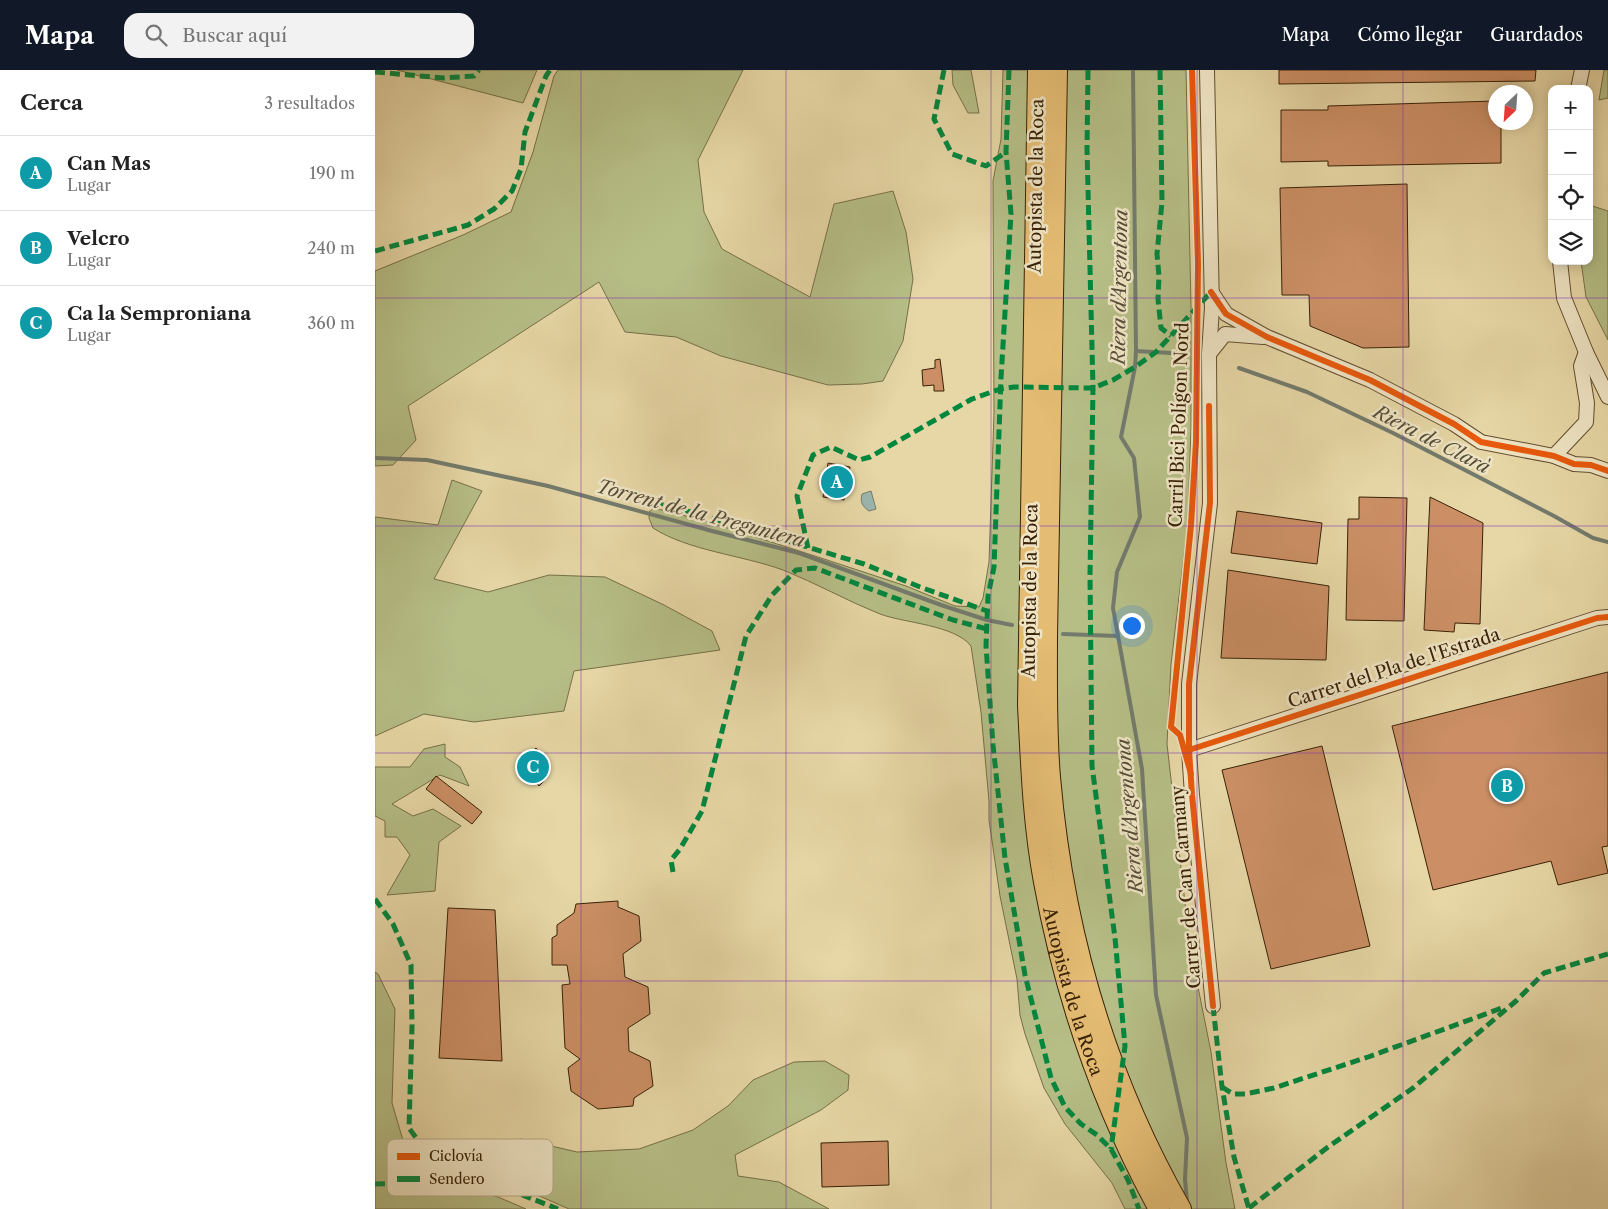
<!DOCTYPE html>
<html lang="es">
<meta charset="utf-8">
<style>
body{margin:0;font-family:"Libre Caslon Text",serif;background:#f2f2f2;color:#222}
.controls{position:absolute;right:15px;top:15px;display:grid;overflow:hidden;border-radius:10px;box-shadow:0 2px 12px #0003}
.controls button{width:45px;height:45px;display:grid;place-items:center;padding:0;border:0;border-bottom:1px solid #e0e0e0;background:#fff;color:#222;font:25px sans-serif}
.compass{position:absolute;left:1113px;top:15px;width:45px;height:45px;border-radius:50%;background:#fff;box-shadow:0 2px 12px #0003;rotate:205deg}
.you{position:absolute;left:756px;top:555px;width:18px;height:18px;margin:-12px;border:4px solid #fff;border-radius:50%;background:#1a73e8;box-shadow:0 0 0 8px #1a73e833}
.badge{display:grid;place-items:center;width:32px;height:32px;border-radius:50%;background:#111827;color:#fff;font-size:16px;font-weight:700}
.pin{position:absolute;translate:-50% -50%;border:2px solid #fff;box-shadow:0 1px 5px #0006}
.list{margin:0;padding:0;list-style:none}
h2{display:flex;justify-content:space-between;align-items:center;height:65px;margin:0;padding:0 20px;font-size:21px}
h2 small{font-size:16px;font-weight:400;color:#767676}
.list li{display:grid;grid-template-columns:32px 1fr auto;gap:15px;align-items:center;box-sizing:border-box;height:75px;padding:0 20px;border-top:1px solid #e0e0e0}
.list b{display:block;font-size:19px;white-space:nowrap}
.list p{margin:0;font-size:16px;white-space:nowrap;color:#767676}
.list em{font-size:16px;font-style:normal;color:#767676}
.icon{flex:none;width:28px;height:28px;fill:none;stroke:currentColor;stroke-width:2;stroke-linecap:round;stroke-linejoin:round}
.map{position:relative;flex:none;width:1233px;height:1139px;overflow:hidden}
header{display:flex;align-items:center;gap:30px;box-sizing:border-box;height:70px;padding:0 25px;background:#111827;color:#fff}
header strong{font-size:24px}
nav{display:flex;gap:28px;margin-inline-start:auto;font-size:18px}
.search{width:350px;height:45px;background:#f2f2f2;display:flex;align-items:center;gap:12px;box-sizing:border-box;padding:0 18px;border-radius:15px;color:#767676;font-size:19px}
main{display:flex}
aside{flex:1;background:#fff}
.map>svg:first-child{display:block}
.green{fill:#b6be86;stroke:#777046}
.water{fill:#9ab7b1;stroke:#737b6d}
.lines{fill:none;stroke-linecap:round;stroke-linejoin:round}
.stream{stroke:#737b6d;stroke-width:4}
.building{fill:#cc8f65;stroke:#382106}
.minor-casing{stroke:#644e2e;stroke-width:16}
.highway-casing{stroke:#382106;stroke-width:22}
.minor{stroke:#efe5c5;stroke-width:14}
.highway{stroke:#e4bc73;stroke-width:20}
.quiet{stroke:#00873e;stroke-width:5;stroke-dasharray:10 5;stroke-linecap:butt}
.cycleway-casing{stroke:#efe5c5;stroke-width:9}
.cycleway{stroke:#e8590c;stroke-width:6}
.grid{fill:none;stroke:#7b2cbf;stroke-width:1;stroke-opacity:0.55}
.labels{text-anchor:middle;stroke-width:5;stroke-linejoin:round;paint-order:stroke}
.street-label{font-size:18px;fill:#382106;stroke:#efe5c5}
.water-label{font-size:19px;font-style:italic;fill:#554e39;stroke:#efe5c5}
.key{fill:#efe5c5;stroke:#b8aa8c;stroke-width:1}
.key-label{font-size:14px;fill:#382106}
</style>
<header>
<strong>Mapa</strong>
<div class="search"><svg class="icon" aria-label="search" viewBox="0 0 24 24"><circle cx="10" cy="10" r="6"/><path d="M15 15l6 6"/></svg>Buscar aquí</div>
<nav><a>Mapa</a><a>Cómo llegar</a><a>Guardados</a></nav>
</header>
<main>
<aside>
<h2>Cerca<small>3 resultados</small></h2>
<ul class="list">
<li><span class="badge" style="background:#0f9aa8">A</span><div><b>Can Mas</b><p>Lugar</p></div><em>190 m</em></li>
<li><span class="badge" style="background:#0f9aa8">B</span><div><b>Velcro</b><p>Lugar</p></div><em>240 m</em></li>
<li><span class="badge" style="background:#0f9aa8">C</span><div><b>Ca la Semproniana</b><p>Lugar</p></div><em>360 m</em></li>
</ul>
</aside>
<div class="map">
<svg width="1233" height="1139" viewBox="0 0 1233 1139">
<rect width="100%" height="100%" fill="#e7d7a6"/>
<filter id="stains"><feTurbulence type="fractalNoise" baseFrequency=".004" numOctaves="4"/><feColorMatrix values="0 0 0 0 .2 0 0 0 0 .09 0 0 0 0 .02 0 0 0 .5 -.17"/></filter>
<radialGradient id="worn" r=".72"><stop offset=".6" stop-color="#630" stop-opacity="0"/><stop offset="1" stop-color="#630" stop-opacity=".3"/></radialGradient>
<!-- green -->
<g class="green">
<path d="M 22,0 L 162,0 L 148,33 Z"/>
<path d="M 183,0 L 368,0 L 323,90 L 329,142 L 347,179 L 435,227 L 459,134 L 518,121 L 531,162 L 538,209 L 528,271 L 508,311 L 487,314 L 453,315 L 346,286 L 301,267 L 250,262 L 224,212 L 33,336 L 41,370 L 18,395 L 0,396 L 0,201 L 88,165 L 136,142 L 158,82 L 179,6 Z"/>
<path d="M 577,0 L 596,0 L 604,43 L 593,43 L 578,15 Z"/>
<path d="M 628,0 L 811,0 L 816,237 L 816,355 L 813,451 L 796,594 L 792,674 L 815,877 L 836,982 L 851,1093 L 860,1139 L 750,1139 L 737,1113 L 690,1054 L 669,1018 L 650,964 L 645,945 L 642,909 L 625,826 L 614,750 L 614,731 L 606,642 L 596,576 C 580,555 529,553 505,544 C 472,531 441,513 408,500 C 367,485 314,481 278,458 L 274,448 L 274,442 L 279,438 L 334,452 L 449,489 L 531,516 L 580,536 L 604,537 L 608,528 L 614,492 L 619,343 L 618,111 L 626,69 Z"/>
<path d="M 1229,0 L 1233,0 L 1233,28 L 1224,30 Z"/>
<path d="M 1214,135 L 1233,141 L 1233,270 L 1211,227 L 1206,191 L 1214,191 Z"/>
<path d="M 77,410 L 107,421 L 59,509 L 113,522 L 174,505 L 230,507 L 289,535 L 337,561 L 345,580 L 199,601 L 189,641 L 99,652 L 49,644 L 0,666 L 0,447 L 63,455 Z"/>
<path d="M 70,674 L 70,687 L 85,697 L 94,716 L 65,705 L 17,734 L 38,746 L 58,739 L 86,756 L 64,772 L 60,821 L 12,825 L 35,785 L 22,767 L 10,767 L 10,751 L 0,746 L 0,697 L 35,697 L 49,679 Z"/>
<path d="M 0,902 L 3,904 L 20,939 L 17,1033 L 32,1084 L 64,1111 L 123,1127 L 151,1139 L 0,1139 Z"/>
<path d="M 450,991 L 474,1005 L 473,1020 L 446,1040 L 360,1085 L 363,1106 L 404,1112 L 454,1139 L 194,1139 L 117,1105 L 82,1096 L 81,1087 L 146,1069 L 202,1082 L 264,1079 L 318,1060 L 353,1036 L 378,1010 L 419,992 Z"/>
</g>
<!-- water -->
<path class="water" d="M 496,421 L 501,439 L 494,441 C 487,436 485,432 487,424 Z"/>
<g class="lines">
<!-- stream -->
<g class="stream">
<path d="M 758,0 L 761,281 L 760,297 L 746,367 L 759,388 L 765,447 L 742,502 L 738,538 L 767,699 L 781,925 L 812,1068 L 810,1109 L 812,1132"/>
<path d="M 761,281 L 813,284"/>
<path d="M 864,298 L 932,322 L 1018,363 L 1179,446 L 1218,468 L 1233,472"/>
<path d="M 0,388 L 52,390 L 173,416 L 337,461 L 424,483 L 566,535 L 612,550 L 637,555"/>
<path d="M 688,564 L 743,566"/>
</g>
</g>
<!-- building -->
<g class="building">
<path d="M 904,0 L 1161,0 L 1160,11 L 904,14 Z"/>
<path d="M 1120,31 L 1120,52 L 1126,52 L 1126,93 L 953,96 L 953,91 L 906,92 L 906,40 L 953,40 L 953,36 Z"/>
<path d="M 1032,114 L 1034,277 L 988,278 L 935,256 L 934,225 L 907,225 L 905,118 Z"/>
<path d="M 565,289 L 569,321 L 559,321 L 559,315 L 548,316 L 547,300 L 560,298 L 560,290 Z"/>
<path d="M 453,393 L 475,397 L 469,430 L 448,427 Z"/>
<path d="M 984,427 L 1032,428 L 1029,551 L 971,550 L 973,449 L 984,449 Z"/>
<path d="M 1055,427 L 1108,453 L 1105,554 L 1080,553 L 1079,562 L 1049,560 Z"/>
<path d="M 862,441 L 947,453 L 942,494 L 856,483 Z"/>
<path d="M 853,500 L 954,516 L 951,590 L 846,588 Z"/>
<path d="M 1233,602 L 1233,776 L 1227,777 L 1233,803 L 1183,815 L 1176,791 L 1058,820 L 1017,656 Z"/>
<path d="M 947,676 L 995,876 L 896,899 L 847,700 Z"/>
<path d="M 161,678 L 174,692 L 164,701 L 171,709 L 164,716 L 144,693 Z"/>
<path d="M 61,706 L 107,742 L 97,754 L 51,719 Z"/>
<path d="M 243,831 L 243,837 L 264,846 L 266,871 L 248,884 L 250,907 L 273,917 L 275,944 L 253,958 L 254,981 L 275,991 L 278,1016 L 259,1028 L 258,1036 L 223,1039 L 196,1021 L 193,998 L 205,989 L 190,978 L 187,915 L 195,914 L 192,895 L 177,895 L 177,868 L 182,865 L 182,855 L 199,843 L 201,834 Z"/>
<path d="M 73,838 L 120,840 L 127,991 L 64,988 Z"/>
<path d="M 513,1071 L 514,1115 L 447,1117 L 446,1073 Z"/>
</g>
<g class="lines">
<defs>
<g id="minor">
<path d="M 832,0 L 837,238 L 834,284 L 835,433 L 814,614 L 814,680 L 817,725 L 838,936"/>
<path d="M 1203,19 L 1207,0"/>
<path d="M 1185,191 L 1189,228 L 1211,282 L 1233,327"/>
<path d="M 837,223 L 851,244 L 892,267 L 995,310 L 1079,354 L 1106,372 L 1179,386 L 1199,394 L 1216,395 L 1233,401"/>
<path d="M 834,284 L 850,264 L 888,267"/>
<path d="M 1179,386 L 1211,352 L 1212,333 L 1206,296 L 1211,282"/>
<path d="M 814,680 L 1222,548 L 1233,547"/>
</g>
<g id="highway">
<path id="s1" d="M 663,0 L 653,635 C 656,694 658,753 669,812 C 690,927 728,1037 784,1139"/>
<path d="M 682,0 L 672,566 C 672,613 671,660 675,707 C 688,859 730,1006 806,1139"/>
</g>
</defs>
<!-- minor casing -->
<use href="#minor" class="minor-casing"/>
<!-- highway casing -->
<use href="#highway" class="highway-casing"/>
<!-- minor -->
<use href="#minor" class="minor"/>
<!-- highway -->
<use href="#highway" class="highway"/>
<!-- quiet -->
<g class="quiet">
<path d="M 569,0 L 559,49 L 577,84 L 611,96 L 631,82"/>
<path d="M 634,0 L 631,82 L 636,144 L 626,308 L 619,497 L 613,526 L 611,576 L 618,675 L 630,788 L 650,905 L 676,1008 L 690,1037 L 706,1054 L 722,1065 L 736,1079 L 753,1110 L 764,1139"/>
<path d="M 713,0 L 712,79 L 718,318 L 715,505 L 717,696 L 740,868 L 750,976 L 736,1079"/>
<path d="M 785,0 L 787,132 L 782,184 L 784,206 L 783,229 L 786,258 L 796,266"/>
<path d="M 0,2 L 69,8 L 99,6 L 104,0"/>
<path d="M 0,181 L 93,155 L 119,139 L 137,121 L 146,99 L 150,62 L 171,6 L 175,0"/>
<path d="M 279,431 L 489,494 L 545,517 L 612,541"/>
<path d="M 433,478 L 422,426 L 438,385 L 456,377 L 484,390 L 495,387 L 597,329 L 625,319 L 639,317 L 718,318 L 738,310 L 760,297 L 781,282 L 836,222"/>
<path d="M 298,802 L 296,790 L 305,779 L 327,741 L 371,566 L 397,525 L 421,500 L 440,498 L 578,550 L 612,559"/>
<path d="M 0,829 L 18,854 L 36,895 L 37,956 L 34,1058 L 57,1090 L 66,1092 L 84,1104 L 112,1111 L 183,1139"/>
<path d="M 838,936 L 847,1017 L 859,1087 L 874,1139"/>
<path d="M 847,1017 L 858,1024 L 870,1024 L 899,1018 L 993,987 L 1127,938"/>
<path d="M 0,1114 L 42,1113 L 52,1102 L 57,1090"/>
<path d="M 874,1138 L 953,1077 L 1038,1018 L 1141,931 L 1169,903 L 1233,884"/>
</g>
<defs>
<g id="cycleway">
<path d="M 836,222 L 851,244 L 892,267 L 995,310 L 1079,354 L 1106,372 L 1179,386 L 1199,394 L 1216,395 L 1233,401"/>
<path d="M 834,336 L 835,433 L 814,614 L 814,680 L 817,725 L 838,936"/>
<path d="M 814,680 L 1222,548 L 1233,547"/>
<path d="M 816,704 L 805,665 L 796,657 L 816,455 L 821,372 L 823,193 L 817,0"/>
</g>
</defs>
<!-- cycleway casing -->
<use href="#cycleway" class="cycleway-casing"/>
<!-- cycleway -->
<use href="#cycleway" class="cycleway"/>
</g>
<!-- grid -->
<path class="grid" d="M 206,0 L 206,1139M 411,0 L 411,1139M 616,0 L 616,1139M 822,0 L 822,1139M 1028,0 L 1028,1139M 0,228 L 1233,228M 0,456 L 1233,456M 0,683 L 1233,683M 0,911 L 1233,911"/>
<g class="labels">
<!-- street labels -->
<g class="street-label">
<text transform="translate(661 116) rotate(-89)" y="6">Autopista de la Roca</text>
<text transform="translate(804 355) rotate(-88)" y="6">Carril Bici Polígon Nord</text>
<text transform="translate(655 521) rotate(-89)" y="6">Autopista de la Roca</text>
<text transform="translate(1019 598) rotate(-18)" y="6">Carrer del Pla de l'Estrada</text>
<text transform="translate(811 817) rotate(-95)" y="6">Carrer de Can Carmany</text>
<text dy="6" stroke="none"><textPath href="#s1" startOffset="926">Autopista de la Roca</textPath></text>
</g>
<!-- water labels -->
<g class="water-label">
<text transform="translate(744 217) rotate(-89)" y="7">Riera d'Argentona</text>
<text transform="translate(1057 369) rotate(27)" y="7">Riera de Clarà</text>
<text transform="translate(326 443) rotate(15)" y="7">Torrent de la Preguntera</text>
<text transform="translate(754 746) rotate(-95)" y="7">Riera d'Argentona</text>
</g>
</g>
<!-- legend -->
<rect x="12" y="1069" width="166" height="57" rx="8" class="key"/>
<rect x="22" y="1083" width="23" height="7" fill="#e8590c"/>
<rect x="22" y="1106" width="23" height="6" fill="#00873e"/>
<g class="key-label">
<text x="54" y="1091">Ciclovía</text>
<text x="54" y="1114">Sendero</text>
</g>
<rect width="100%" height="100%" filter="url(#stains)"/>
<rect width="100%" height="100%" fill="url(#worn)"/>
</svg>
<div class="controls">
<button>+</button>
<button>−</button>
<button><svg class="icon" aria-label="locate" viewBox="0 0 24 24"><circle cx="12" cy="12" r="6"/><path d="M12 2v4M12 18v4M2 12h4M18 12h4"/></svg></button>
<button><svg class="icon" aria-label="layers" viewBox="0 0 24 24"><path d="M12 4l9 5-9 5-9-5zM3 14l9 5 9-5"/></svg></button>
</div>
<svg class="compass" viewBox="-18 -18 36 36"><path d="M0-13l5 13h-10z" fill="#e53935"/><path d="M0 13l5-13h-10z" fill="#767676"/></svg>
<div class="you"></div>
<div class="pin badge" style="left:462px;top:412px;background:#0f9aa8">A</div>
<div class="pin badge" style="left:1132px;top:716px;background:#0f9aa8">B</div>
<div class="pin badge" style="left:158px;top:697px;background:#0f9aa8">C</div>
</div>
</main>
